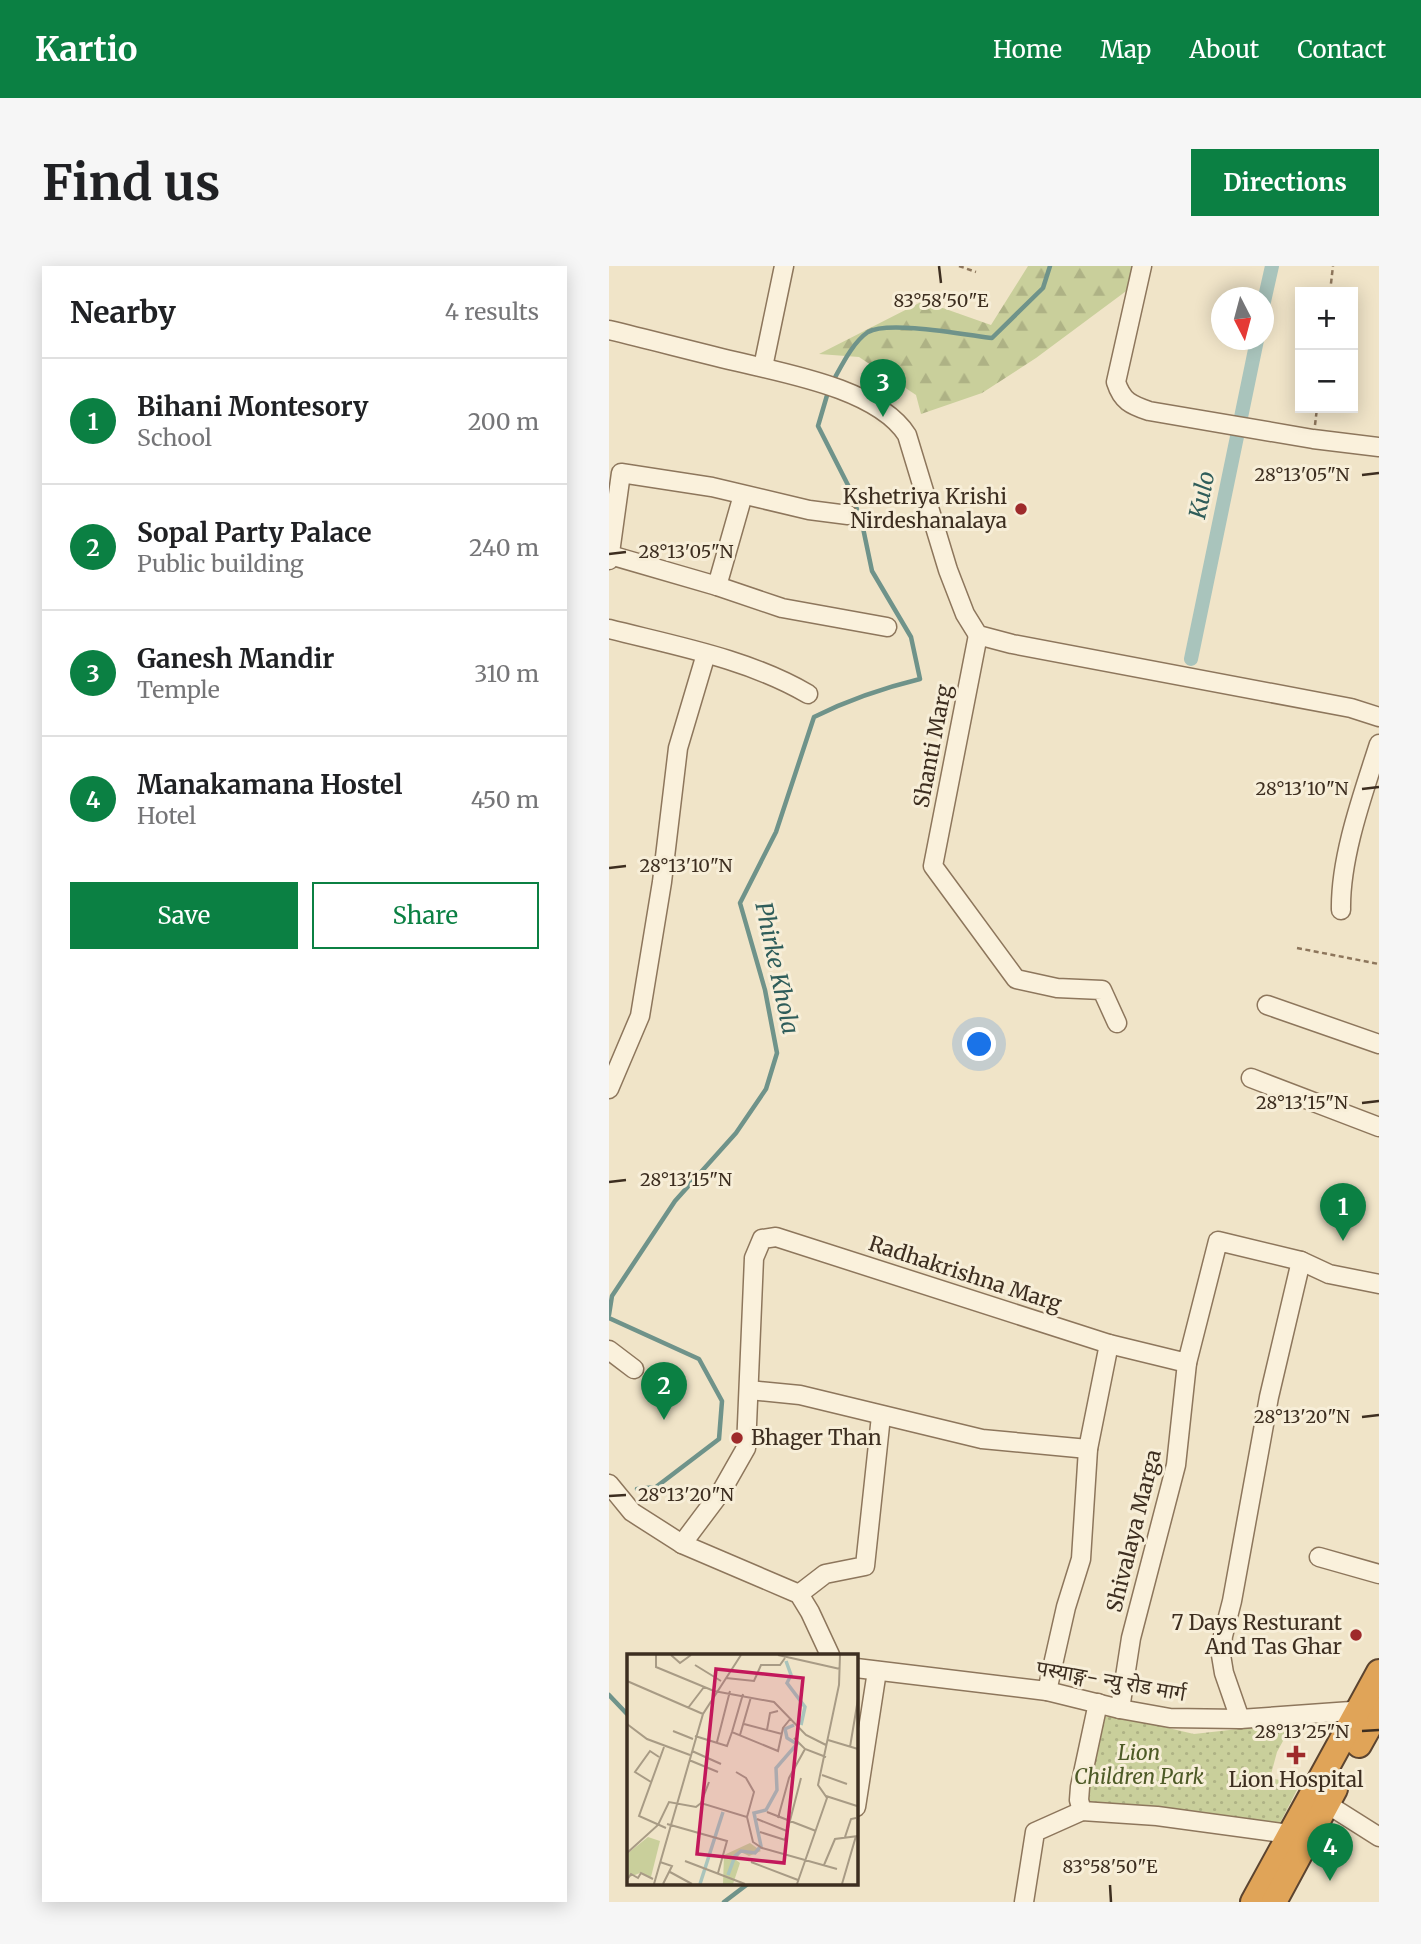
<!DOCTYPE html>
<meta charset="utf-8">
<style>
body{margin:0;font-family:Merriweather,"Noto Sans Devanagari",serif;background:#f6f6f6;color:#202124}
.controls{position:absolute;right:21px;top:21px;display:grid;overflow:hidden;border-radius:0px;box-shadow:0 4px 18px #0003}
.controls button{width:63px;height:63px;display:grid;place-items:center;padding:0;border:0;border-bottom:2px solid #e0e0e0;background:#fff;color:#202124;font:35px sans-serif}
.compass{position:absolute;left:602px;top:21px;width:63px;height:63px;border-radius:50%;background:#fff;box-shadow:0 4px 18px #0003;rotate:174deg}
.you{position:absolute;left:371px;top:779px;width:24px;height:24px;margin:-18px;border:5px solid #fff;border-radius:50%;background:#1a73e8;box-shadow:0 0 0 10px #1a73e833}
.badge{display:grid;place-items:center;width:46px;height:46px;border-radius:50%;background:#0b8043;color:#fff;font-size:23px;font-weight:700}
.pin{position:absolute;translate:-50% -58px;filter:drop-shadow(0 2px 4px #0008)}
.pin::after{content:'';position:absolute;top:37px;width:24px;height:21px;background:inherit;clip-path:polygon(0 0,100% 0,50% 100%)}
.list{margin:0;padding:0;list-style:none}
h2{display:flex;justify-content:space-between;align-items:center;height:91px;margin:0;padding:0 28px;font-size:30px}
h2 small{font-size:23px;font-weight:400;color:#757577}
.list li{display:grid;grid-template-columns:46px 1fr auto;gap:21px;align-items:center;box-sizing:border-box;height:126px;padding:0 28px;border-top:2px solid #e0e0e0}
.list b{display:block;font-size:26px;white-space:nowrap}
.list p{margin:0;font-size:23px;white-space:nowrap;color:#757577}
.list em{font-size:23px;font-style:normal;color:#757577}
.actions{display:flex;gap:14px;padding:21px 28px}
.actions a{flex:1;padding:16px 0;border:2px solid #0b8043;border-radius:0px;text-align:center;font-size:24px;color:#0b8043}
.actions .main{background:#0b8043;color:#fff}
.map{position:relative;flex:none;width:770px;height:1636px;overflow:hidden;border-radius:0px}
header{display:flex;align-items:center;gap:42px;box-sizing:border-box;height:98px;padding:0 35px;background:#0b8043;color:#fff}
header strong{font-size:33px}
nav{display:flex;gap:38px;margin-inline-start:auto;font-size:24px}
.intro{display:flex;align-items:center;justify-content:space-between;box-sizing:border-box;height:168px;padding:0 42px}
h1{margin:0;font-size:49px}
.button{padding:18px 32px;border-radius:0px;background:#0b8043;color:#fff;font-size:24px;font-weight:700}
main{display:flex;gap:42px;padding:0 42px}
aside{flex:1;background:#fff;border-radius:0px;box-shadow:0 4px 18px #0003}
.map>svg:first-child{display:block}
.grass{fill:url(#grass-dots)}
.forest{fill:url(#forest-firs)}
.lines{fill:none;stroke-linecap:round;stroke-linejoin:round}
.stream{stroke:#6f938a;stroke-width:4.5}
.canal{stroke:#a9c4bc;stroke-width:14}
.minor-casing{stroke:#8d765c;stroke-width:21}
.highway-casing{stroke:#5b4430;stroke-width:28}
.path{stroke:#8d765c;stroke-width:2.5;stroke-dasharray:5 3.5;stroke-linecap:butt}
.minor{stroke:#faf1dc;stroke-width:18}
.highway{stroke:#e0a458;stroke-width:24}
.ticks{fill:none;stroke:#3d2e20;stroke-width:2.5}
.poi-dot{fill:#9e2a2b;stroke:#f7eed8;stroke-width:2.5}
.labels{text-anchor:middle;stroke-width:6;stroke-linejoin:round;paint-order:stroke}
.poi-label{font-size:21px;fill:#3d2e20;stroke:#f7eed8;text-anchor:end}
.street-label{font-size:21px;fill:#3d2e20;stroke:#f7eed8}
.park-label{font-size:21px;font-style:italic;fill:#4d5a26;stroke:#f7eed8}
.water-label{font-size:23px;font-style:italic;fill:#2f5d5a;stroke:#f7eed8}
.inset-river{fill:none;stroke:#a9c4bc;stroke-width:3.5}
.inset-road{fill:none;stroke:#a89b85;stroke-width:2}
.view{fill:#c2185b;fill-opacity:0.15;stroke:#c2185b;stroke-width:3.5}
.inset-edge{fill:none;stroke:#3d2e20;stroke-width:3.5}
.ticks-label{font-size:18px;text-anchor:middle;fill:#3d2e20;stroke:#f7eed8;stroke-width:6;stroke-linejoin:round;paint-order:stroke}
</style>
<header>
<strong>Kartio</strong>
<nav><a>Home</a><a>Map</a><a>About</a><a>Contact</a></nav>
</header>
<div class="intro"><h1>Find us</h1><a class="button">Directions</a></div>
<main>
<aside>
<h2>Nearby<small>4 results</small></h2>
<ul class="list">
<li><span class="badge">1</span><div><b>Bihani Montesory</b><p>School</p></div><em>200 m</em></li>
<li><span class="badge">2</span><div><b>Sopal Party Palace</b><p>Public building</p></div><em>240 m</em></li>
<li><span class="badge">3</span><div><b>Ganesh Mandir</b><p>Temple</p></div><em>310 m</em></li>
<li><span class="badge">4</span><div><b>Manakamana Hostel</b><p>Hotel</p></div><em>450 m</em></li>
</ul>
<div class="actions"><a class="main">Save</a><a>Share</a></div>
</aside>
<div class="map">
<svg width="770" height="1636" viewBox="0 0 770 1636">
<defs>
<pattern id="grass-dots" width="8" height="8" patternUnits="userSpaceOnUse" patternTransform="scale(1.75)"><rect width="8" height="8" fill="#c9cf9b"/><path d="M2 2h.1M6 6h.1" fill="none" stroke="#aeb285" stroke-width="1.8" stroke-linecap="round"/></pattern>
<pattern id="forest-firs" width="22" height="20" patternUnits="userSpaceOnUse" patternTransform="scale(1.75)"><rect width="22" height="20" fill="#c9cf9b"/><path d="M5 1l3.5 6h-7zM16 11l3.5 6h-7z" fill="#aeb285"/></pattern>
</defs>
<rect width="100%" height="100%" fill="#f0e4c8"/>
<!-- grass -->
<path class="grass" d="M 523,1450 L 555,1461 L 585,1468 L 647,1461 L 681,1462 L 668,1486 L 661,1512 L 691,1518 L 670,1559 L 566,1544 L 480,1541 L 479,1524 L 495,1451 Z"/>
<!-- forest -->
<path class="forest" d="M 419,0 L 531,0 L 528,17 L 427,92 L 373,127 L 312,148 L 307,129 L 250,91 L 210,88 L 314,35 L 382,59 Z"/>
<g class="lines">
<!-- stream -->
<g class="stream">
<path d="M 224,115 C 233,99 244,76 259,66 C 279,54 358,69 383,72 L 434,22 L 441,0"/>
<path d="M 0,1049 L 3,1030 L 66,935 L 127,867 L 157,823 L 168,787 L 156,724 L 131,637 L 167,566 L 205,451 C 239,434 274,422 311,413 L 302,371 L 263,305 L 254,262 L 242,225 L 209,160 L 219,126"/>
<path d="M 0,1052 L 90,1093 L 113,1135 L 110,1173 L 47,1221 L 28,1223"/>
<path d="M 0,1429 L 19,1449"/>
<path d="M 115,1636 L 140,1617"/>
</g>
<!-- canal -->
<g class="canal">
<path d="M 654,40 L 663,0"/>
<path d="M 582,393 L 648,74"/>
</g>
<defs>
<g id="minor">
<path d="M 533,0 L 507,116 C 513,135 522,139 540,145 L 704,173 L 770,181"/>
<path d="M 0,64 C 42,74 83,85 125,95 C 175,107 269,123 298,169 L 339,304 L 356,348 L 369,369 L 403,378 L 742,442 L 770,451"/>
<path d="M 154,101 L 175,0"/>
<path d="M 1,289 L 108,320 L 173,342 L 278,361"/>
<path d="M 0,294 L 12,207 L 103,221 L 200,244 L 239,249"/>
<path d="M 108,320 L 134,229"/>
<path d="M 0,363 C 67,380 139,393 199,428"/>
<path d="M 369,369 L 324,600 L 407,713 L 448,722 L 493,724 L 508,757"/>
<path d="M 732,644 C 731,591 754,528 770,478"/>
<path d="M 658,739 L 770,778"/>
<path d="M 642,812 L 770,861"/>
<path d="M 0,823 L 31,750 L 53,616 L 69,482 L 97,388"/>
<path d="M 0,1084 L 25,1103"/>
<path d="M 140,1124 L 191,1129 L 373,1173 L 479,1183"/>
<path d="M 0,1218 L 23,1246 L 73,1278 L 190,1328 L 201,1346 L 221,1389"/>
<path d="M 73,1278 L 112,1226 L 137,1182 L 145,992 L 153,973 L 167,971 L 500,1078 L 578,1097 L 609,975 L 692,995 L 720,1008 L 770,1018"/>
<path d="M 710,1291 L 770,1308"/>
<path d="M 190,1328 L 216,1308 L 256,1300 L 272,1150"/>
<path d="M 247,1402 L 438,1425 L 511,1443 L 561,1452 L 631,1453 L 756,1444"/>
<path d="M 438,1425 L 457,1341 L 472,1293 L 479,1183 L 500,1078"/>
<path d="M 511,1443 L 522,1372 L 567,1199 L 578,1097"/>
<path d="M 631,1453 L 615,1407 L 612,1389 L 614,1370 L 623,1335 L 660,1131 L 692,995"/>
<path d="M 718,1538 L 770,1571"/>
<path d="M 247,1541 L 268,1405"/>
<path d="M 473,1545 L 470,1534 L 471,1521 L 489,1437"/>
<path d="M 415,1636 L 426,1566 L 473,1545 L 548,1550 L 680,1568"/>
</g>
<g id="highway">
<path d="M 750,1479 L 770,1443"/>
<path d="M 644,1636 L 770,1406"/>
<path d="M 665,1636 L 726,1523"/>
</g>
</defs>
<!-- minor casing -->
<use href="#minor" class="minor-casing"/>
<!-- highway casing -->
<use href="#highway" class="highway-casing"/>
<!-- path -->
<g class="path">
<path d="M 350,0 L 367,6"/>
<path d="M 721,26 L 724,0"/>
<path d="M 706,159 L 708,142"/>
<path d="M 688,682 L 770,698"/>
</g>
<!-- minor -->
<use href="#minor" class="minor"/>
<!-- highway -->
<use href="#highway" class="highway"/>
</g>
<!-- ticks -->
<path class="ticks" d="M 330,0 L 332,17M 753,209 L 770,207M 0,288 L 17,286M 753,523 L 770,521M 0,602 L 17,600M 753,837 L 770,835M 0,916 L 17,914M 753,1151 L 770,1149M 0,1230 L 17,1229M 753,1465 L 770,1464M 501,1619 L 502,1636"/>
<!-- markers -->
<g class="poi-dot">
<circle cx="412" cy="243" r="7"/>
<circle cx="128" cy="1172" r="7"/>
<circle cx="747" cy="1369" r="7"/>
<path d="M683.5 1478.5h7v7h7v7h-7v7h-7v-7h-7v-7h7z"/>
</g>
<g class="labels">
<!-- poi labels -->
<g class="poi-label">
<text x="398" y="238">Kshetriya Krishi<tspan x="398" dy="24">Nirdeshanalaya</tspan></text>
<text x="142" y="1179" text-anchor="start">Bhager Than</text>
<text x="733" y="1364">7 Days Resturant<tspan x="733" dy="24">And Tas Ghar</tspan></text>
<text x="687" y="1521" text-anchor="middle">Lion Hospital</text>
</g>
<!-- street labels -->
<g class="street-label">
<text transform="translate(324 480) rotate(-79)" y="7">Shanti Marg</text>
<text transform="translate(356 1008) rotate(18)" y="7">Radhakrishna Marg</text>
<text transform="translate(525 1265) rotate(-76)" y="7">Shivalaya Marga</text>
<text transform="translate(502 1415) rotate(10)" y="7">पस्याङ्ग- न्यु रोड मार्ग</text>
</g>
<!-- park labels -->
<g class="park-label">
<text x="530" y="1494">Lion<tspan x="530" dy="24">Children Park</tspan></text>
</g>
<!-- water labels -->
<g class="water-label">
<text transform="translate(593 229) rotate(-78)" y="8">Kulo</text>
<text transform="translate(168 702) rotate(78)" y="8">Phirke Khola</text>
</g>
</g>
<!-- overview -->
<g transform="translate(18 1388)">
<rect width="231" height="231" fill="#f0e4c8"/>
<path d="M 21,183 L 33,187 L 24,223 L 13,219 L 0,224 L 0,200 Z" fill="#c9cf9b"/>
<path d="M 123,189 L 134,197 L 122,202 L 114,198 L 109,206 L 113,209 L 106,230 L 96,230 L 97,201 Z" fill="#c9cf9b"/>
<path class="inset-river" d="M 159,7 L 164,21 L 160,29 L 178,53 L 174,71M 101,221 L 108,202 L 114,197 L 128,199 L 134,192 L 127,159 L 139,156 L 150,136 L 149,114 L 170,90 L 160,84 L 158,75 L 167,71M 73,230 L 96,158"/>
<path class="inset-road" d="M 29,1 L 29,13 L 87,37 L 147,48 L 179,81 L 199,91M 44,1 L 53,9 L 64,1M 151,1 L 213,15M 68,11 L 94,27M 99,24 L 127,27 L 134,11 L 153,11 L 158,4M 0,27 L 76,60M 61,54 L 77,33M 0,70 L 20,85 L 63,101M 117,70 L 155,80M 140,76 L 143,59 L 151,57M 46,77 L 66,85M 105,78 L 116,40M 113,81 L 124,43M 68,82 L 100,92 L 105,78 L 151,97 L 156,74 L 164,64M 167,84 L 178,95 L 199,103M 201,86 L 231,95M 90,88 L 103,37M 37,93 L 12,162 L 39,174M 223,93 L 231,45M 65,97 L 94,110M 62,106 L 91,118M 109,118 L 119,124 L 127,138 L 120,163M 195,121 L 220,130M 24,128 L 8,118 L 23,97 L 32,103M 199,142 L 230,152M 74,149 L 82,128M 140,158 L 189,177M 151,164 L 162,124 L 178,95M 130,165 L 160,177M 40,170 L 100,187 L 91,219M 133,178 L 158,186 L 174,124M 218,183 L 224,165 L 229,164M 0,199 L 31,171 L 42,148 L 69,153 L 74,149 L 120,163 L 126,188 L 135,194 L 210,215M 58,207 L 118,230M 33,208 L 45,212 L 36,230M 124,208 L 171,226M 197,211 L 208,185 L 231,182M 43,218 L 65,230M 0,226 L 4,220 L 11,224 L 14,219 L 26,225M 27,230 L 76,60 L 114,1M 170,230 L 200,144 L 191,131 L 212,31 L 213,1M 215,230 L 229,182"/>
<path class="view" d="M 89,15 L 176,24 L 157,209 L 70,200 Z"/>
<rect width="231" height="231" class="inset-edge"/>
</g>
<g class="ticks-label">
<text x="332" y="41">83°58'50"E</text>
<text x="693" y="215">28°13'05"N</text>
<text x="77" y="292">28°13'05"N</text>
<text x="693" y="529">28°13'10"N</text>
<text x="77" y="606">28°13'10"N</text>
<text x="693" y="843">28°13'15"N</text>
<text x="77" y="920">28°13'15"N</text>
<text x="693" y="1157">28°13'20"N</text>
<text x="77" y="1235">28°13'20"N</text>
<text x="693" y="1472">28°13'25"N</text>
<text x="501" y="1607">83°58'50"E</text>
</g>
</svg>
<div class="controls">
<button>+</button>
<button>−</button>
</div>
<svg class="compass" viewBox="-18 -18 36 36"><path d="M0-13l5 13h-10z" fill="#e53935"/><path d="M0 13l5-13h-10z" fill="#757577"/></svg>
<div class="you"></div>
<div class="pin badge" style="left:734px;top:975px">1</div>
<div class="pin badge" style="left:55px;top:1154px">2</div>
<div class="pin badge" style="left:274px;top:151px">3</div>
<div class="pin badge" style="left:721px;top:1615px">4</div>
</div>
</main>
